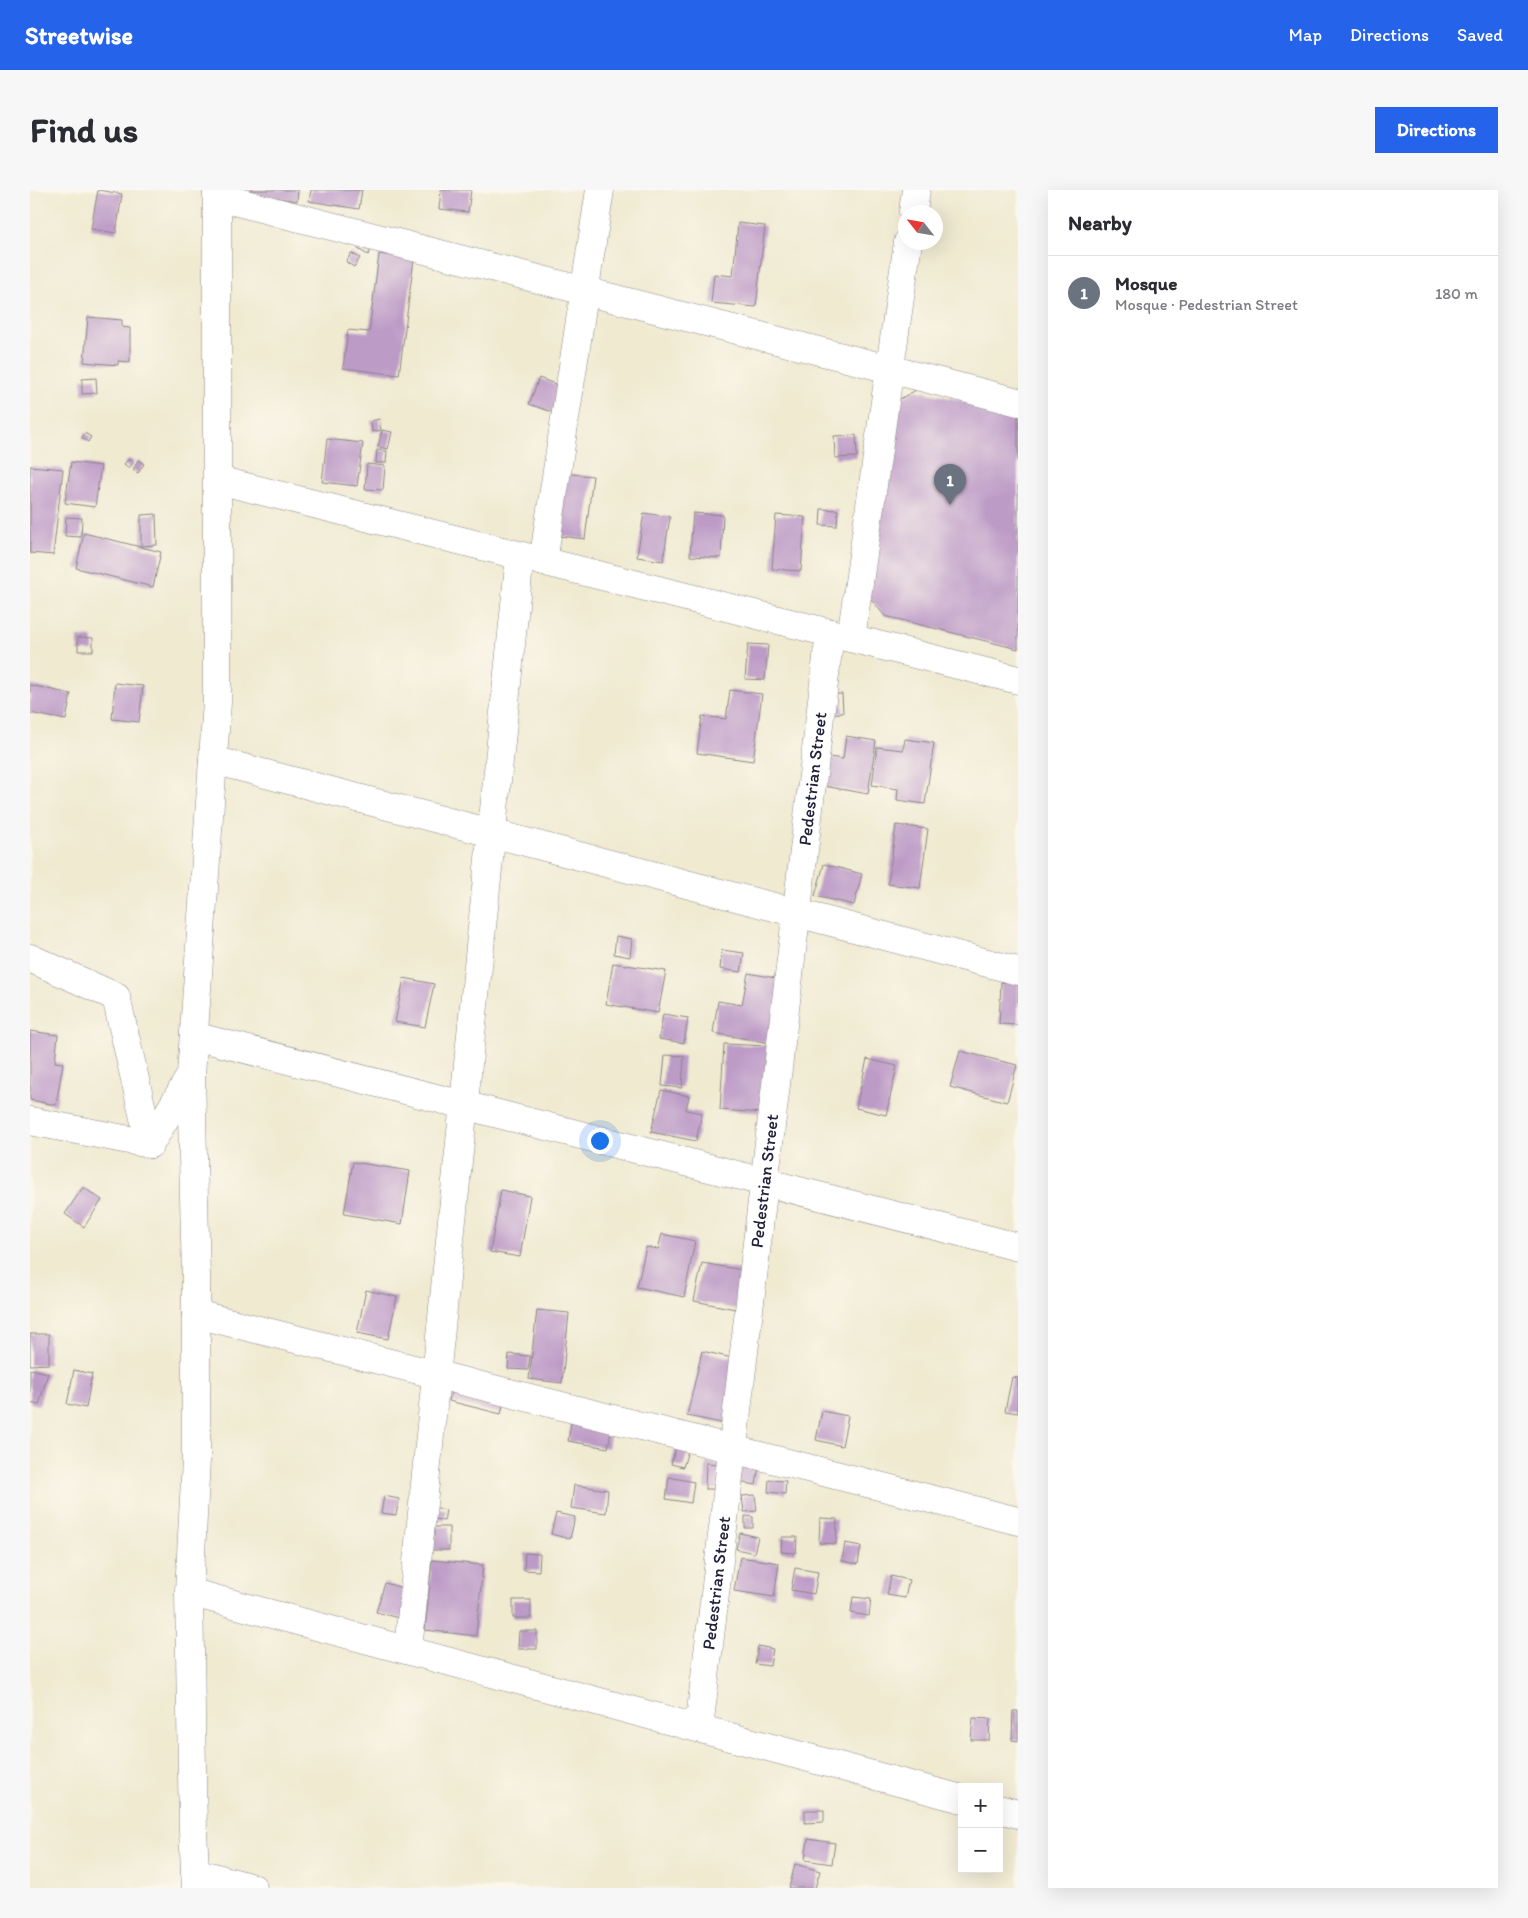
<!DOCTYPE html>
<meta charset="utf-8">
<style>
body{margin:0;font-family:Itim,sans-serif;background:#f7f7f7;color:#2b2b33}
.controls{position:absolute;right:15px;bottom:15px;display:grid;overflow:hidden;border-radius:0px;box-shadow:0 5px 20px #0002}
.controls button{width:45px;height:45px;display:grid;place-items:center;padding:0;border:0;border-bottom:1px solid #e1e1e2;background:#fff;color:#2b2b33;font:25px sans-serif}
.compass{position:absolute;left:868px;top:15px;width:45px;height:45px;border-radius:50%;background:#fff;box-shadow:0 5px 20px #0002;rotate:301deg}
.you{position:absolute;left:569px;top:950px;width:18px;height:18px;margin:-12px;border:4px solid #fff;border-radius:50%;background:#1a73e8;box-shadow:0 0 0 8px #1a73e833}
.badge{display:grid;place-items:center;width:32px;height:32px;border-radius:50%;background:#2563eb;color:#fff;font-size:16px;font-weight:700}
.pin{position:absolute;translate:-50% -41px;filter:drop-shadow(0 1px 2px #0008)}
.pin::after{content:'';position:absolute;top:26px;width:18px;height:15px;background:inherit;clip-path:polygon(0 0,100% 0,50% 100%)}
.list{margin:0;padding:0;list-style:none}
h2{display:flex;justify-content:space-between;align-items:center;height:65px;margin:0;padding:0 20px;font-size:21px}
h2 small{font-size:16px;font-weight:400;color:#7c7c81}
.list li{display:grid;grid-template-columns:32px 1fr auto;gap:15px;align-items:center;box-sizing:border-box;height:75px;padding:0 20px;border-top:1px solid #e1e1e2}
.list b{display:block;font-size:19px;white-space:nowrap}
.list p{margin:0;font-size:16px;white-space:nowrap;color:#7c7c81}
.list em{font-size:16px;font-style:normal;color:#7c7c81}
.map{position:relative;flex:none;width:988px;height:1698px;overflow:hidden;border-radius:0px}
header{display:flex;align-items:center;gap:30px;box-sizing:border-box;height:70px;padding:0 25px;background:#2563eb;color:#fff}
header strong{font-size:24px}
nav{display:flex;gap:28px;margin-inline-start:auto;font-size:18px}
.intro{display:flex;align-items:center;justify-content:space-between;box-sizing:border-box;height:120px;padding:0 30px}
h1{margin:0;font-size:35px}
.button{padding:12px 22px;border-radius:0px;background:#2563eb;color:#fff;font-size:18px;font-weight:700}
main{display:flex;gap:30px;padding:0 30px}
aside{flex:1;background:#fff;border-radius:0px;box-shadow:0 5px 20px #0002}
.map>svg:first-child{display:block}
.building{fill:#bd9bc7}
.lines{fill:none;stroke-linecap:round;stroke-linejoin:round}
.street-casing{stroke:#898686;stroke-width:29}
.secondary-casing{stroke:#898686;stroke-width:29}
.street{stroke:#fff;stroke-width:28}
.secondary{stroke:#fff;stroke-width:28}
.labels{text-anchor:middle;stroke-width:4.5;stroke-linejoin:round;paint-order:stroke}
.street-label{font-size:18px;fill:#22223b;stroke:#fbf7ec}
</style>
<header>
<strong>Streetwise</strong>
<nav><a>Map</a><a>Directions</a><a>Saved</a></nav>
</header>
<div class="intro"><h1>Find us</h1><a class="button">Directions</a></div>
<main>
<div class="map">
<svg width="988" height="1698" viewBox="0 0 988 1698">
<rect width="100%" height="100%" fill="#fbf7ec"/>
<filter id="ink" filterUnits="userSpaceOnUse"><feTurbulence type="fractalNoise" baseFrequency=".02" numOctaves="2"/><feDisplacementMap in="SourceGraphic" scale="10" xChannelSelector="R" yChannelSelector="G"/><feConvolveMatrix kernelMatrix="1 2 1 2 8 2 1 2 1" color-interpolation-filters="sRGB"/></filter>
<filter id="wash" filterUnits="userSpaceOnUse"><feTurbulence type="fractalNoise" baseFrequency=".0096" numOctaves="4" result="noise"/><feDisplacementMap in="SourceGraphic" scale="20" xChannelSelector="R" yChannelSelector="G"/><feGaussianBlur stdDeviation="1.12" result="paint"/><feColorMatrix in="noise" values="0 0 0 0 0 0 0 0 0 0 0 0 0 0 0 0 0 1.4 0 .05"/><feComposite in="paint" operator="in"/></filter>
<g filter="url(#wash)">
<rect width="100%" height="100%" fill="#f0ead1"/>
<g id="blocks">
<!-- building -->
<g class="building">
<path d="M 68,0 L 92,4 L 86,43 L 61,39 Z"/>
<path d="M 220,0 L 268,0 L 267,11 L 220,3 Z"/>
<path d="M 281,0 L 332,0 L 329,19 L 279,11 Z"/>
<path d="M 411,0 L 441,0 L 438,22 L 409,19 Z"/>
<path d="M 708,33 L 735,36 L 726,117 L 681,113 L 684,84 L 703,86 Z"/>
<path d="M 332,50 L 343,56 L 338,65 L 328,59 Z"/>
<path d="M 321,63 L 330,68 L 324,77 L 316,72 Z"/>
<path d="M 349,64 L 384,69 L 369,185 L 313,178 L 318,140 L 339,142 Z"/>
<path d="M 58,127 L 92,130 L 92,137 L 100,138 L 100,172 L 88,171 L 88,175 L 54,172 Z"/>
<path d="M 66,188 L 67,203 L 52,204 L 52,189 Z"/>
<path d="M 509,188 L 538,199 L 528,224 L 499,214 Z"/>
<path d="M 886,200 L 988,224 L 988,459 L 855,426 L 838,406 L 868,210 Z"/>
<path d="M 349,229 L 351,240 L 342,242 L 341,231 Z"/>
<path d="M 352,240 L 362,242 L 358,259 L 348,257 Z"/>
<path d="M 55,243 L 61,247 L 58,252 L 52,248 Z"/>
<path d="M 826,245 L 827,267 L 805,268 L 804,246 Z"/>
<path d="M 297,249 L 333,253 L 327,296 L 292,292 Z"/>
<path d="M 347,260 L 357,261 L 356,273 L 346,273 Z"/>
<path d="M 99,269 L 104,272 L 99,278 L 94,274 Z"/>
<path d="M 108,270 L 114,274 L 108,283 L 103,280 Z"/>
<path d="M 41,272 L 71,276 L 65,317 L 35,313 Z"/>
<path d="M 337,274 L 355,276 L 353,300 L 335,299 Z"/>
<path d="M 0,276 L 33,279 L 23,365 L 0,363 Z"/>
<path d="M 530,283 L 563,286 L 555,349 L 522,345 Z"/>
<path d="M 791,319 L 808,320 L 807,336 L 790,335 Z"/>
<path d="M 614,323 L 640,327 L 633,371 L 607,367 Z"/>
<path d="M 663,323 L 693,325 L 691,368 L 660,366 Z"/>
<path d="M 126,324 L 127,355 L 111,356 L 111,325 Z"/>
<path d="M 746,325 L 775,327 L 771,381 L 742,379 Z"/>
<path d="M 36,327 L 52,328 L 51,347 L 35,346 Z"/>
<path d="M 54,343 L 131,362 L 123,397 L 46,378 Z"/>
<path d="M 48,447 L 63,448 L 63,461 L 48,461 Z"/>
<path d="M 718,454 L 738,455 L 735,490 L 715,489 Z"/>
<path d="M 85,493 L 113,496 L 109,532 L 82,529 Z"/>
<path d="M 0,495 L 41,504 L 36,530 L 0,523 Z"/>
<path d="M 700,500 L 732,504 L 723,571 L 667,563 L 672,526 L 696,529 Z"/>
<path d="M 812,504 L 813,523 L 791,524 L 790,505 Z"/>
<path d="M 816,546 L 846,551 L 838,604 L 788,595 L 792,566 L 813,569 Z"/>
<path d="M 875,549 L 904,553 L 895,614 L 867,610 L 868,599 L 842,595 L 847,557 L 873,560 Z"/>
<path d="M 866,635 L 898,639 L 890,698 L 858,694 Z"/>
<path d="M 794,674 L 832,684 L 824,715 L 785,706 Z"/>
<path d="M 586,746 L 602,749 L 600,767 L 584,764 Z"/>
<path d="M 692,760 L 714,763 L 711,782 L 690,779 Z"/>
<path d="M 583,773 L 636,781 L 628,823 L 576,814 Z"/>
<path d="M 718,783 L 751,789 L 740,853 L 683,843 L 688,811 L 712,815 Z"/>
<path d="M 374,788 L 404,794 L 395,837 L 365,832 Z"/>
<path d="M 971,792 L 988,793 L 988,835 L 969,834 Z"/>
<path d="M 633,824 L 658,828 L 654,853 L 629,849 Z"/>
<path d="M 0,841 L 28,845 L 25,872 L 33,873 L 26,915 L 0,910 Z"/>
<path d="M 694,854 L 739,856 L 734,923 L 690,920 Z"/>
<path d="M 930,861 L 987,875 L 977,912 L 920,897 Z"/>
<path d="M 635,865 L 654,866 L 652,898 L 632,896 Z"/>
<path d="M 837,869 L 867,876 L 856,925 L 826,918 Z"/>
<path d="M 631,900 L 659,906 L 656,920 L 672,923 L 666,951 L 621,942 Z"/>
<path d="M 323,972 L 380,981 L 372,1034 L 314,1024 Z"/>
<path d="M 53,997 L 72,1010 L 54,1037 L 35,1024 Z"/>
<path d="M 471,1000 L 500,1006 L 490,1067 L 460,1062 Z"/>
<path d="M 632,1044 L 665,1051 L 654,1107 L 607,1097 L 616,1057 L 628,1059 Z"/>
<path d="M 672,1073 L 723,1082 L 716,1121 L 664,1111 Z"/>
<path d="M 336,1100 L 367,1107 L 358,1149 L 327,1143 Z"/>
<path d="M 507,1120 L 539,1123 L 532,1193 L 499,1189 Z"/>
<path d="M 0,1144 L 19,1144 L 19,1174 L 0,1175 Z"/>
<path d="M 672,1161 L 715,1171 L 701,1235 L 657,1226 Z"/>
<path d="M 479,1164 L 500,1166 L 498,1180 L 478,1179 Z"/>
<path d="M 0,1179 L 18,1183 L 9,1215 L 0,1213 Z"/>
<path d="M 44,1180 L 62,1184 L 56,1218 L 37,1214 Z"/>
<path d="M 982,1187 L 988,1188 L 988,1223 L 975,1221 Z"/>
<path d="M 421,1202 L 473,1215 L 471,1224 L 419,1211 Z"/>
<path d="M 792,1221 L 818,1226 L 812,1256 L 786,1250 Z"/>
<path d="M 541,1233 L 581,1241 L 578,1258 L 538,1251 Z"/>
<path d="M 646,1257 L 658,1261 L 653,1277 L 641,1274 Z"/>
<path d="M 676,1273 L 689,1274 L 688,1299 L 675,1299 Z"/>
<path d="M 711,1273 L 729,1276 L 726,1295 L 707,1292 Z"/>
<path d="M 639,1287 L 664,1292 L 661,1313 L 636,1309 Z"/>
<path d="M 739,1290 L 756,1291 L 755,1304 L 738,1302 Z"/>
<path d="M 544,1295 L 578,1300 L 576,1323 L 541,1318 Z"/>
<path d="M 725,1305 L 727,1321 L 714,1322 L 712,1306 Z"/>
<path d="M 354,1306 L 369,1309 L 366,1325 L 351,1323 Z"/>
<path d="M 396,1315 L 416,1320 L 414,1331 L 393,1326 Z"/>
<path d="M 526,1323 L 545,1327 L 540,1349 L 521,1344 Z"/>
<path d="M 715,1326 L 723,1327 L 723,1338 L 715,1338 Z"/>
<path d="M 790,1328 L 807,1329 L 806,1354 L 789,1353 Z"/>
<rect x="401" y="1337" width="18" height="23"/>
<path d="M 710,1343 L 728,1347 L 724,1363 L 706,1359 Z"/>
<path d="M 752,1347 L 767,1347 L 766,1363 L 751,1362 Z"/>
<path d="M 815,1353 L 831,1356 L 828,1374 L 812,1371 Z"/>
<path d="M 495,1363 L 510,1364 L 509,1381 L 494,1380 Z"/>
<path d="M 710,1367 L 749,1373 L 744,1407 L 704,1401 Z"/>
<path d="M 402,1370 L 453,1375 L 446,1446 L 395,1440 Z"/>
<path d="M 765,1378 L 788,1382 L 784,1404 L 761,1400 Z"/>
<path d="M 861,1386 L 879,1390 L 875,1408 L 857,1405 Z"/>
<path d="M 355,1393 L 380,1400 L 372,1429 L 346,1422 Z"/>
<path d="M 823,1407 L 841,1409 L 839,1426 L 821,1423 Z"/>
<rect x="483" y="1410" width="18" height="18"/>
<path d="M 489,1441 L 507,1441 L 507,1459 L 488,1459 Z"/>
<path d="M 728,1456 L 743,1459 L 740,1476 L 725,1474 Z"/>
<path d="M 983,1521 L 988,1521 L 988,1551 L 982,1550 Z"/>
<path d="M 943,1528 L 960,1529 L 959,1550 L 941,1550 Z"/>
<path d="M 775,1620 L 794,1620 L 794,1632 L 775,1633 Z"/>
<path d="M 778,1649 L 805,1653 L 802,1674 L 775,1670 Z"/>
<path d="M 765,1674 L 790,1681 L 785,1698 L 759,1698 Z"/>
</g>
</g>
</g>
<g filter="url(#ink)">
<use href="#blocks" fill-opacity="0" stroke="#898686" stroke-width="1"/>
<g class="lines">
<defs>
<g id="street">
<path d="M 188,7 L 988,212"/>
<path d="M 883,22 L 886,0"/>
<path d="M 188,290 L 988,490"/>
<path d="M 513,372 L 570,0"/>
<path d="M 821,448 L 878,52"/>
<path d="M 183,570 L 988,781"/>
<path d="M 0,768 L 86,807 L 120,954 L 161,885"/>
<path d="M 164,846 L 988,1057"/>
<path d="M 0,931 L 120,954"/>
<path d="M 166,1124 L 988,1331"/>
<path d="M 159,1402 L 932,1609"/>
<path d="M 378,1460 L 490,366"/>
<path id="s1" d="M 669,1538 L 800,443"/>
<path d="M 969,1619 L 988,1624"/>
<path d="M 165,1682 L 223,1698"/>
</g>
<path id="secondary" d="M 166,1698 L 163,1641 L 159,1402 L 166,1270 L 166,1088 L 161,885 L 187,512 L 187,0"/>
</defs>
<!-- street casing -->
<use href="#street" class="street-casing"/>
<!-- secondary casing -->
<use href="#secondary" class="secondary-casing"/>
<!-- street -->
<use href="#street" class="street"/>
<!-- secondary -->
<use href="#secondary" class="secondary"/>
</g>
</g>
<g class="labels">
<!-- street labels -->
<g class="street-label">
<text dy="6" stroke="none"><textPath href="#s1" startOffset="956">Pedestrian Street</textPath></text>
<text dy="6" stroke="none"><textPath href="#s1" startOffset="551">Pedestrian Street</textPath></text>
<text dy="6" stroke="none"><textPath href="#s1" startOffset="146">Pedestrian Street</textPath></text>
</g>
</g>
</svg>
<div class="controls">
<button>+</button>
<button>−</button>
</div>
<svg class="compass" viewBox="-18 -18 36 36"><path d="M0-13l5 13h-10z" fill="#e53935"/><path d="M0 13l5-13h-10z" fill="#7c7c81"/></svg>
<div class="you"></div>
<div class="pin badge" style="left:920px;top:315px;background:#6b7280">1</div>
</div>
<aside>
<h2>Nearby<small></small></h2>
<ul class="list">
<li><span class="badge" style="background:#6b7280">1</span><div><b>Mosque</b><p>Mosque · Pedestrian Street</p></div><em>180 m</em></li>
</ul>
</aside>
</main>
